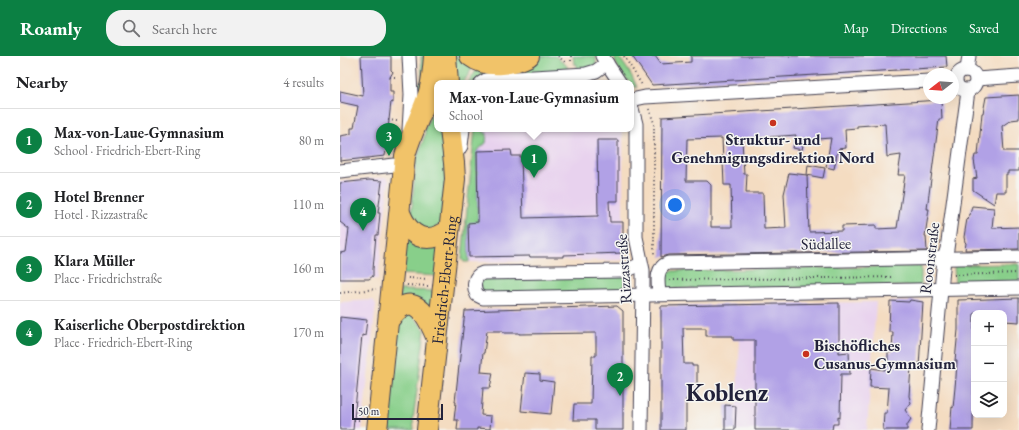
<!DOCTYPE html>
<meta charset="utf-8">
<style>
body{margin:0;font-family:"EB Garamond",serif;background:#f2f2f2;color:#202124}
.controls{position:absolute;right:12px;bottom:12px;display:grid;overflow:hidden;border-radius:8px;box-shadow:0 4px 16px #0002}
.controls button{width:36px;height:36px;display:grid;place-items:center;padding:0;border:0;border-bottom:1px solid #e0e0e0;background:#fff;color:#202124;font:20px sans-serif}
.compass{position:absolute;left:583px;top:12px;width:36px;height:36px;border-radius:50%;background:#fff;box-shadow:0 4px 16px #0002;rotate:253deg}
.scale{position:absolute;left:12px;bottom:10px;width:91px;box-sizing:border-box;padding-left:4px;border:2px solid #22223b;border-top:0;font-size:11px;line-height:14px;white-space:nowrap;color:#22223b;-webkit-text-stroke:3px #f6f6f2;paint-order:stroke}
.you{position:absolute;left:335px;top:149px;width:14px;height:14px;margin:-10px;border:3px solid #fff;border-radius:50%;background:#1a73e8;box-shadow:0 0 0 6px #1a73e833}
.badge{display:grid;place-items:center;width:26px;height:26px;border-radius:50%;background:#0b8043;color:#fff;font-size:13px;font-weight:700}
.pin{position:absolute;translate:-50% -33px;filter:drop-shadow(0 1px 2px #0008)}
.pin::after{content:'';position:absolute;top:21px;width:14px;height:12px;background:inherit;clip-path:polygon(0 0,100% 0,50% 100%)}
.popup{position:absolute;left:94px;top:24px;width:200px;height:52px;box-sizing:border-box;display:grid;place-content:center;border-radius:8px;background:#fff;filter:drop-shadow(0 1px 3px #0005);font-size:13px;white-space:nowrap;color:#757577}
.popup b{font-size:15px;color:#202124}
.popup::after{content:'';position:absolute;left:50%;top:100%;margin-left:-8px;border:8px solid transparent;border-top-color:#fff}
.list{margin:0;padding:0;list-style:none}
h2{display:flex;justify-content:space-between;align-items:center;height:52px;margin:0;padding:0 16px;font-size:17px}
h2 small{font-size:13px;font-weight:400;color:#757577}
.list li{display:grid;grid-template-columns:26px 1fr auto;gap:12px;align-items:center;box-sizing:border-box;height:64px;padding:0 16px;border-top:1px solid #e0e0e0}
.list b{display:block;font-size:15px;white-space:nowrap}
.list p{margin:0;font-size:13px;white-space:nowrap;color:#757577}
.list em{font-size:13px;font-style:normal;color:#757577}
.icon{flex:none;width:22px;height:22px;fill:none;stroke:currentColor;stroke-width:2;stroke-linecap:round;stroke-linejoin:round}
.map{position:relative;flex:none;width:679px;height:374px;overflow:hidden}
header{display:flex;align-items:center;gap:24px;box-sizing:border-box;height:56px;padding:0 20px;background:#0b8043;color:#fff}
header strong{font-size:19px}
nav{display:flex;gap:22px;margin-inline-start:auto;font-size:14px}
.search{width:280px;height:36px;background:#f2f2f2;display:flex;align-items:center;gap:10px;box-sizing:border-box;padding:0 14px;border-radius:16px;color:#757577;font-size:15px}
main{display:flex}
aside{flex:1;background:#fff}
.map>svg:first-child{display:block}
.built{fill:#e8d2ee}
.green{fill:#88cf8a;stroke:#557862}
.building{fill:#b1a1e6;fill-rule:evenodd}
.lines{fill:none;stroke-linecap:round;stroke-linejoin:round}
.minor-casing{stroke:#423e4f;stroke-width:15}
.primary-casing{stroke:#423e4f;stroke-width:22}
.path{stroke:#423e4f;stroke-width:2;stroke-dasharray:1 3;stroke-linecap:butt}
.minor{stroke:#fff;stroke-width:13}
.primary{stroke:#f1c369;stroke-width:20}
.poi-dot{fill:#c8321e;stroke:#f6f6f2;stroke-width:1.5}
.labels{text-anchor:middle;stroke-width:3;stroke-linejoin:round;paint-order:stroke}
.poi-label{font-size:16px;font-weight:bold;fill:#22223b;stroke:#f6f6f2}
.street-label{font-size:16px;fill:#22223b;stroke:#f6f6f2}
.town-label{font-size:24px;font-weight:bold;fill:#22223b;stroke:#f6f6f2}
</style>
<header>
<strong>Roamly</strong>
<div class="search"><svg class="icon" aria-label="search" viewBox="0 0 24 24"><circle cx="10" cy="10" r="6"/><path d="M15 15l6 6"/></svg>Search here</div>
<nav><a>Map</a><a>Directions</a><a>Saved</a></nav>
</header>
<main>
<aside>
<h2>Nearby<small>4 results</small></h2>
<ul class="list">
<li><span class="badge">1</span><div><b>Max-von-Laue-Gymnasium</b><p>School · Friedrich-Ebert-Ring</p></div><em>80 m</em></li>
<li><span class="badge">2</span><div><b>Hotel Brenner</b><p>Hotel · Rizzastraße</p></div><em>110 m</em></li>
<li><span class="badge">3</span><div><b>Klara Müller</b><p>Place · Friedrichstraße</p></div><em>160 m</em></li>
<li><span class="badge">4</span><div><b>Kaiserliche Oberpostdirektion</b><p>Place · Friedrich-Ebert-Ring</p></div><em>170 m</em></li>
</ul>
</aside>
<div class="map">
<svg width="679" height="374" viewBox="0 0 679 374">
<rect width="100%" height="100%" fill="#f6f6f2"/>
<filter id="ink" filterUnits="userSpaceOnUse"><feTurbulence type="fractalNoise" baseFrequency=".025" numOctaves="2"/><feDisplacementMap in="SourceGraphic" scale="8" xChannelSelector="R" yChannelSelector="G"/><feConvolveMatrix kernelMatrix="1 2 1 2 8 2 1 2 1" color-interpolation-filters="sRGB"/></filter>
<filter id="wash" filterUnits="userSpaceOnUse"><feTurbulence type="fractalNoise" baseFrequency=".012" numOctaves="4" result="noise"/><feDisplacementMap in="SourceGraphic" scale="16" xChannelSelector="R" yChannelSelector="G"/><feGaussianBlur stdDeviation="0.9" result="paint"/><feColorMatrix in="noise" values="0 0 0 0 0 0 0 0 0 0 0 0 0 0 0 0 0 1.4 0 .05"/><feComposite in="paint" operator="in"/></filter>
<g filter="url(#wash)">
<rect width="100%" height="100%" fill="#f4dcc1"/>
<!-- built -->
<g class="built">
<path d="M 144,73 L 282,73 L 283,84 L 283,204 L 129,206 L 128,169 L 130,167 L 133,166 L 138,169 L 137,95 L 146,77 L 144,77 Z"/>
<path d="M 46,121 L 49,124 L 38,223 L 0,225 L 0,126 Z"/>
<path d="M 33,244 L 36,248 L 22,374 L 0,374 L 0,246 Z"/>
<path d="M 536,246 L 527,374 L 395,374 L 402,248 Z"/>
</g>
<!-- green -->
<g class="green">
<path d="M 81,0 L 87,0 L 76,54 L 73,28 L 78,28 L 82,24 Z"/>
<path d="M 112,0 L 121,0 L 135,8 L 123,27 L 113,27 Z"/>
<path d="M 197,0 L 215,0 L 227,10 L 228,16 L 128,27 L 139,10 Z"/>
<path d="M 233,0 L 256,0 L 256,10 L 237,15 L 237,8 L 234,8 Z"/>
<path d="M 274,0 L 278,0 C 285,9 293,20 297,32 C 287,27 276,12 274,0 Z"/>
<path d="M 92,57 L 104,89 L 107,112 L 101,168 L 88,177 L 71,161 L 76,105 L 85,79 L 85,71 Z"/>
<path d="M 135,73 L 144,73 L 144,77 L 147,77 L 146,87 L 137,95 L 138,169 L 130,167 L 128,170 L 129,206 L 124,206 L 122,203 Z"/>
<path d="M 66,177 L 99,185 L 98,220 L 62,218 Z"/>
<path d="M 679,208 L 679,227 L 615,229 L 614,209 Z"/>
<path d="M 581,210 L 581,230 L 322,233 L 322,215 Z"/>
<path d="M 284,218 L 284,236 L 146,239 L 141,234 L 141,223 Z"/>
<path d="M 60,234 L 96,235 L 93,267 L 59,244 Z"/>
<path d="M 70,257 L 85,274 L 73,364 L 74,374 L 48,374 L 59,266 L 62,262 Z"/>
</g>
<g id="blocks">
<!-- building -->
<g class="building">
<path d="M 21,0 L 51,0 L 51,14 L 53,16 L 50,21 L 50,36 L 53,36 L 53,47 L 51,46 L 45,100 L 0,105 L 0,80 L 11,78 L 11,72 L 14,72 L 18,50 L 0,46 L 0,35 L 23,40 Z"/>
<path d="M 292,0 L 315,0 L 321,8 L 351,6 L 351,0 L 606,0 L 607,11 L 312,29 Z"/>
<path d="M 679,39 L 679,63 L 671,64 L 662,70 L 664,95 L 679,95 L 679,115 L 668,115 L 668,118 L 666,118 L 666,136 L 656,136 L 654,148 L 633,134 L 633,123 L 637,122 L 634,104 L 635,99 L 638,99 L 642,57 L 643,57 L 646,41 Z"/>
<path d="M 601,44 L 602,63 L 599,63 L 587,153 L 589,153 L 585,180 L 586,180 L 587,195 L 328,199 L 321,201 L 322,61 ZM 545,68 L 547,101 L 561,99 L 558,119 L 565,119 L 557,172 L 536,173 L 536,169 L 502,170 L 502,175 L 469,176 L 467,119 L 483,122 L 485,112 L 468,109 L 467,119 L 449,117 L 444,138 L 446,172 L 424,173 L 423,137 L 406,137 L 407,118 L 404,118 L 402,83 L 456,79 L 453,92 L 462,94 L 464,84 L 491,82 L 486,111 L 494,113 L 498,93 L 506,92 L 505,73 L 517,72 L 517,70 ZM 382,82 L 384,129 L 391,129 L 392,171 L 371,171 L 371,129 L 367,125 L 346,125 L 347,83 Z"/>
<path d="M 257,84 L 278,84 L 278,145 L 269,145 L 270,166 L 283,166 L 283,197 L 223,199 L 223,201 L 190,201 L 190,200 L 129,201 L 128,167 L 138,166 L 137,95 L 171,94 L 172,100 L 181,100 L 183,162 L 258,160 Z"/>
<path d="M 29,124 L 42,125 L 38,157 L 40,157 L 38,179 L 36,179 L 33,213 L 33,220 L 29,223 L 0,223 L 0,197 L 6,196 L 9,173 L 0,166 L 0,127 Z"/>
<path d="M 632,150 L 654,152 L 652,172 L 679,171 L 679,193 L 625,194 L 626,187 L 625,186 L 624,181 L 627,163 L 628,164 L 629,159 L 630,159 Z"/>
<path d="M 679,242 L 679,266 L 664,265 L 664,257 L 634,257 L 633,374 L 610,374 L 612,351 L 613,352 L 616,321 L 617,305 L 615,305 L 618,274 L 618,244 Z"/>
<path d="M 570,244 L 583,246 L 579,311 L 571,311 L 569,340 L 571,347 L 565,354 L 570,361 L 571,363 L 567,369 L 567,374 L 543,374 L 544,357 L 547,357 L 549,332 L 530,331 L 531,312 L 545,314 L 545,310 L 548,310 L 548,296 L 552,296 L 553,276 L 549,276 L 550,245 L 569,246 Z"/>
<path d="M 499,247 L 499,297 L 509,296 L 510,318 L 501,318 L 500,362 L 498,361 L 498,368 L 493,368 L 492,374 L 415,374 L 415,284 L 393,284 L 393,280 L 366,280 L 366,272 L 343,272 L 344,308 L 352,308 L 352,310 L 357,310 L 357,343 L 346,343 L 346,374 L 321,374 L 321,250 Z"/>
<path d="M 277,250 L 283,255 L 283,374 L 255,374 L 255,364 L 233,364 L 234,348 L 251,348 L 252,300 L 256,300 L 256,277 L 179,278 L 179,277 L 164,277 L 163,275 L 147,275 L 144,297 L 143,297 L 141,316 L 153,317 L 150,332 L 143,332 L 141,359 L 151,360 L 150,373 L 137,372 L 137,374 L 117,374 L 118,364 L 114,364 L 116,346 L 115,346 L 125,255 Z"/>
<path d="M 0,261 L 27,264 L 25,280 L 22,279 L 13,374 L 0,374 Z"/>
<path d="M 185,317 L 200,318 L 200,324 L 214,326 L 211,358 L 181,355 Z"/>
<path d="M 385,349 L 396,350 L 395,374 L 385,374 Z"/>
</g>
</g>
</g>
<g filter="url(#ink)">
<use href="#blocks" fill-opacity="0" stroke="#423e4f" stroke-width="1"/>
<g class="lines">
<defs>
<g id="minor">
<path d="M 262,0 L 280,27"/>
<circle cx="626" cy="24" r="10"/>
<path d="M 627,14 L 629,0"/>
<path d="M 636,23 L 679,20"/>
<path d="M 141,27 L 146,24 L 157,23 L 246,18 L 256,15 L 267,7"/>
<path d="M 291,44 L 305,41 L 589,25"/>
<path d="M 291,49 L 296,68 L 296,181 L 303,214 L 303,227 L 301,374"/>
<path d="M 69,74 L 71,39 L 69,0"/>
<path d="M 114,101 L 121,90 L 123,73"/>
<path d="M 0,115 L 64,108"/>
<path d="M 301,208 L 290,213 L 282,215 L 143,217 C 133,220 133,231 137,239 L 143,242 L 679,232"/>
<path d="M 319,238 C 318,226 315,212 328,207 L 679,201"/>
<path d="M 588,374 L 604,202 L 607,193 L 628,35"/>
</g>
<g id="primary">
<path d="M 106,0 L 108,27"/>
<path d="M 130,0 C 147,13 172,9 189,0"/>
<path d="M 60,157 C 70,181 86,190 109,174"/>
<path d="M 49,264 C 53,259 57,254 62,251 C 80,240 92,271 97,283"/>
<path d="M 37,374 L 65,100 C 70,80 80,62 87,42 C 92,29 93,14 94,0"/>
<path id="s1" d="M 87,374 L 115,123 L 114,107 L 110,73"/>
</g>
</defs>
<!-- minor casing -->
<use href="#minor" class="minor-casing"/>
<!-- primary casing -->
<use href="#primary" class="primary-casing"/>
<!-- path -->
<g class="path">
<path d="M 218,0 L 226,7"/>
<path d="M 231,0 L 231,6"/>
<path d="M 284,0 L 302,29"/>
<path d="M 50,21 L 58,21"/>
<path d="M 309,53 L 314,67 L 314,200"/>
<path d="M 48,64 L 57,65"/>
<path d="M 47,75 L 56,76"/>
<path d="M 46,89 L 53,89"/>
<path d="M 614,219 L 679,217"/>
<path d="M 68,222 L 88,223"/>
<path d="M 330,224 L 554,221"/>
<path d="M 67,229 L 88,230"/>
<path d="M 0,237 L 36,233"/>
<path d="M 14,364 L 22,364"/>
</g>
<!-- minor -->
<use href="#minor" class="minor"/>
<!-- primary -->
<use href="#primary" class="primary"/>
</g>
</g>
<!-- markers -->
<g class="poi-dot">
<circle cx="433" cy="67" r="4"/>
<circle cx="466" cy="298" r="4"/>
</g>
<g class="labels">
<!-- poi labels -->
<g class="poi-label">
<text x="433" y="89">Struktur- und<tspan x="433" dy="18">Genehmigungsdirektion Nord</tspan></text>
<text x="474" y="295" text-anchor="start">Bischöfliches<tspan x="474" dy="18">Cusanus-Gymnasium</tspan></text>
</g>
<!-- street labels -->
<g class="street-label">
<text transform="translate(486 187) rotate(-1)" y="6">Südallee</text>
<text transform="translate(589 202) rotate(-83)" y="6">Roonstraße</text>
<text transform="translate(283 213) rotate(-94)" y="6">Rizzastraße</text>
<text dy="6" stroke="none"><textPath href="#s1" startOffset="151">Friedrich-Ebert-Ring</textPath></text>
</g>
<!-- town labels -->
<g class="town-label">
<text x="387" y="345">Koblenz</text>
</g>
</g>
</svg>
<div class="controls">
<button>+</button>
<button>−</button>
<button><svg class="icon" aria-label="layers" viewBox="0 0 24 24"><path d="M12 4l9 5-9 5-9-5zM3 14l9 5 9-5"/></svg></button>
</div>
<svg class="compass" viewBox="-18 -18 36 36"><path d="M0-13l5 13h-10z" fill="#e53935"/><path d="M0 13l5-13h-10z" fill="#757577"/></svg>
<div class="scale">50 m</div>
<div class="you"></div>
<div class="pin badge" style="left:194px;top:122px">1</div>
<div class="popup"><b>Max-von-Laue-Gymnasium</b>School</div>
<div class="pin badge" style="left:280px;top:340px">2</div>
<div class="pin badge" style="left:49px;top:100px">3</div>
<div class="pin badge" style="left:23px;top:175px">4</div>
</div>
</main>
